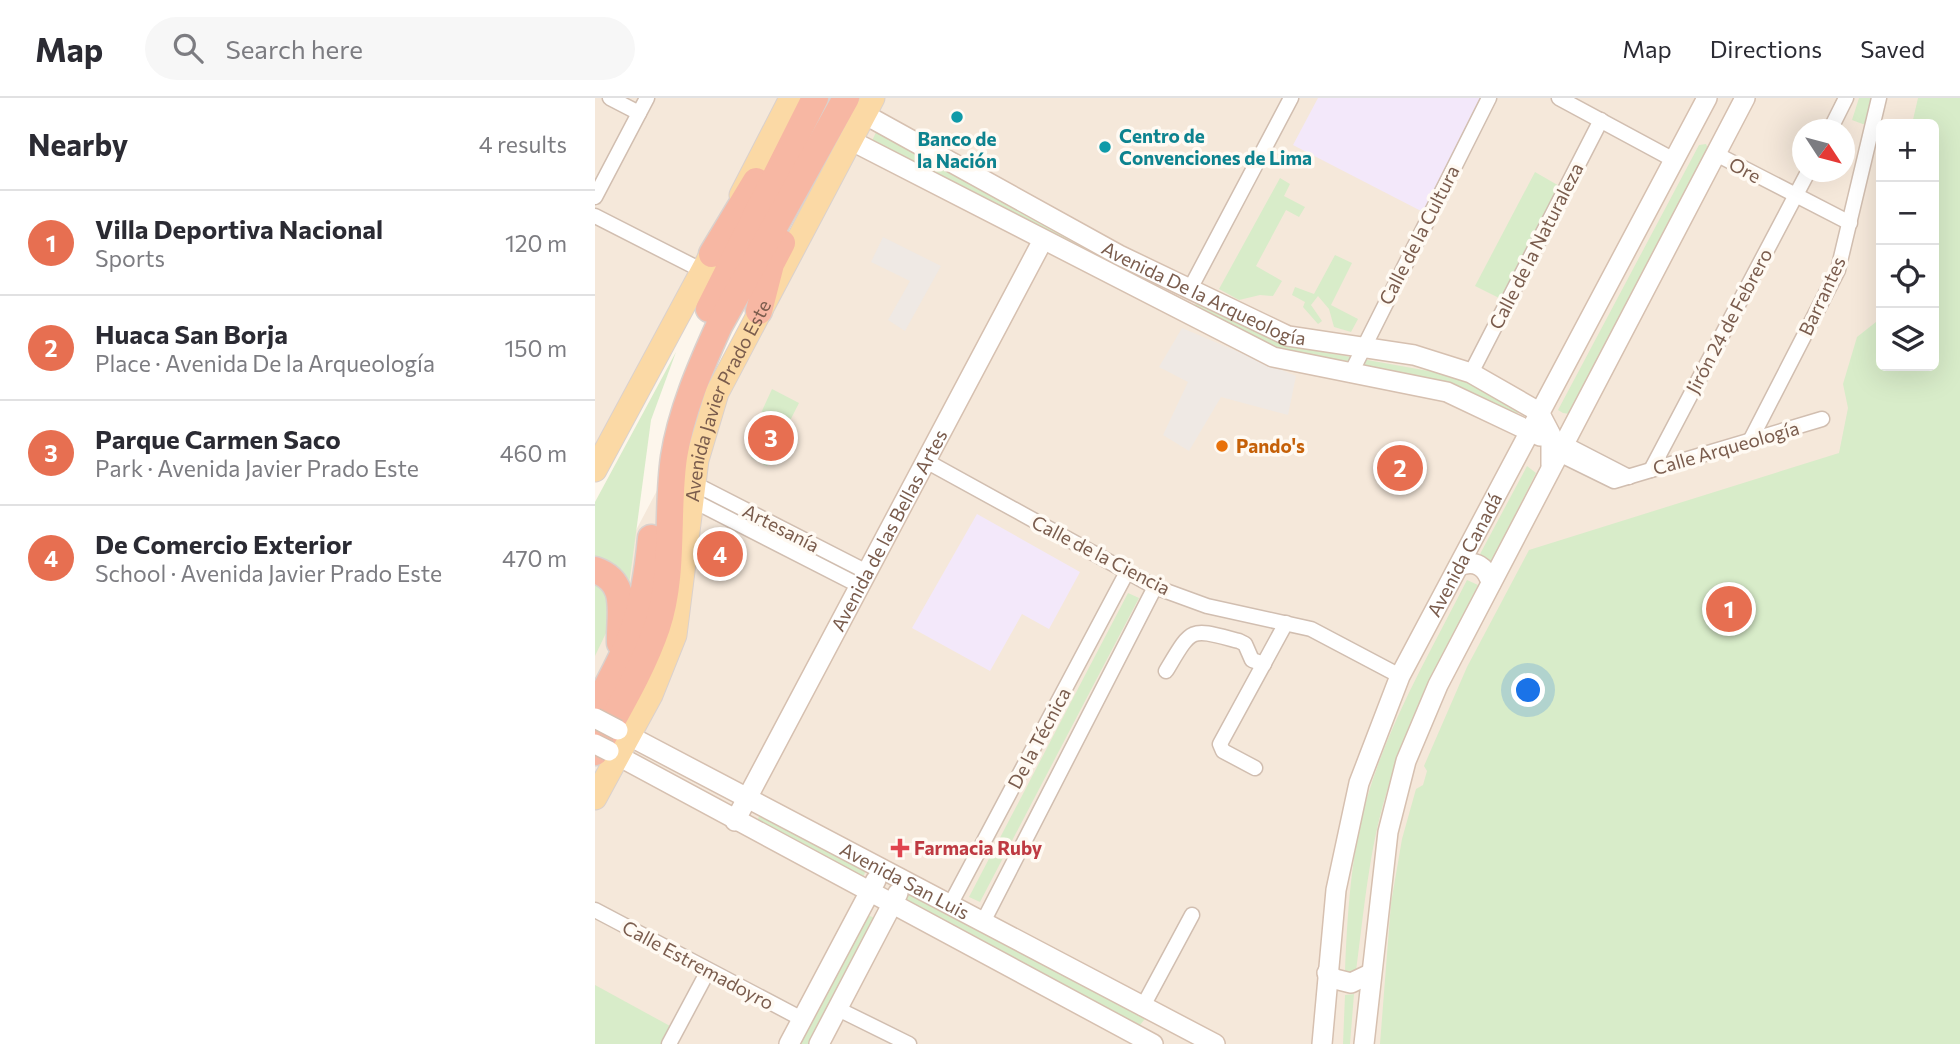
<!DOCTYPE html>
<meta charset="utf-8">
<style>
body{margin:0;font-family:Commissioner,sans-serif;background:#f7f7f7;color:#2b2b33}
.controls{position:absolute;right:21px;top:21px;display:grid;overflow:hidden;border-radius:10px;box-shadow:0 7px 28px #0002}
.controls button{width:63px;height:63px;display:grid;place-items:center;padding:0;border:0;border-bottom:2px solid #e1e1e2;background:#fff;color:#2b2b33;font:35px sans-serif}
.compass{position:absolute;left:1197px;top:21px;width:63px;height:63px;border-radius:50%;background:#fff;box-shadow:0 7px 28px #0002;rotate:126deg}
.you{position:absolute;left:934px;top:593px;width:24px;height:24px;margin:-18px;border:5px solid #fff;border-radius:50%;background:#1a73e8;box-shadow:0 0 0 10px #1a73e833}
.badge{display:grid;place-items:center;width:46px;height:46px;border-radius:50%;background:#e76f51;color:#fff;font-size:23px;font-weight:700}
.pin{position:absolute;translate:-50% -50%;border:4px solid #fff;box-shadow:0 2px 7px #0006}
.list{margin:0;padding:0;list-style:none}
h2{display:flex;justify-content:space-between;align-items:center;height:91px;margin:0;padding:0 28px;font-size:30px}
h2 small{font-size:23px;font-weight:400;color:#7c7c81}
.list li{display:grid;grid-template-columns:46px 1fr auto;gap:21px;align-items:center;box-sizing:border-box;height:105px;padding:0 28px;border-top:2px solid #e1e1e2}
.list b{display:block;font-size:26px;white-space:nowrap}
.list p{margin:0;font-size:23px;white-space:nowrap;color:#7c7c81}
.list em{font-size:23px;font-style:normal;color:#7c7c81}
.icon{flex:none;width:38px;height:38px;fill:none;stroke:currentColor;stroke-width:2;stroke-linecap:round;stroke-linejoin:round}
.map{position:relative;flex:none;width:1365px;height:946px;overflow:hidden}
header{display:flex;align-items:center;gap:42px;box-sizing:border-box;height:98px;padding:0 35px;background:#fff;border-bottom:2px solid #e1e1e2}
header strong{font-size:33px}
nav{display:flex;gap:38px;margin-inline-start:auto;font-size:24px}
.search{width:490px;height:63px;background:#f7f7f7;display:flex;align-items:center;gap:18px;box-sizing:border-box;padding:0 24px;border-radius:38px;color:#7c7c81;font-size:26px}
main{display:flex}
aside{flex:1;background:#fff}
.map>svg:first-child{display:block}
.residential{fill:#f5e8da;fill-rule:evenodd}
.industrial{fill:#efe9e4}
.education{fill:#f3e8fa}
.green{fill:#d8ecc9}
.lines{fill:none;stroke-linecap:round;stroke-linejoin:round}
.street-casing{stroke:#d1beb0;stroke-width:17}
.secondary-casing{stroke:#d6c0b0;stroke-width:22}
.primary-casing{stroke:#dad1cd;stroke-width:25}
.highway-casing{stroke:#dad1cd;stroke-width:29}
.street{stroke:#fff;stroke-width:14}
.secondary{stroke:#fff;stroke-width:19}
.primary{stroke:#fbd9a5;stroke-width:23}
.highway{stroke:#f7b7a3;stroke-width:26}
.secondary-bridge-casing{stroke:#d6c0b0;stroke-width:22;stroke-linecap:butt}
.secondary-bridge{stroke:#fff;stroke-width:19}
.culture-dot{fill:#0f9aa8;stroke:#fffaf3;stroke-width:2.5}
.food-dot{fill:#e8710a;stroke:#fffaf3;stroke-width:2.5}
.health-dot{fill:#e0444e;stroke:#fffaf3;stroke-width:2.5}
.labels{text-anchor:middle;stroke-width:7;stroke-linejoin:round;paint-order:stroke}
.culture-label{font-size:19px;font-weight:bold;fill:#0d838f;stroke:#fffaf3;text-anchor:start}
.street-label{font-size:19px;fill:#7a5c4d;stroke:#fffaf3}
.food-label{font-size:19px;font-weight:bold;fill:#c56008;stroke:#fffaf3;text-anchor:start}
.health-label{font-size:19px;font-weight:bold;fill:#be3a42;stroke:#fffaf3;text-anchor:start}
</style>
<header>
<strong>Map</strong>
<div class="search"><svg class="icon" aria-label="search" viewBox="0 0 24 24"><circle cx="10" cy="10" r="6"/><path d="M15 15l6 6"/></svg>Search here</div>
<nav><a>Map</a><a>Directions</a><a>Saved</a></nav>
</header>
<main>
<aside>
<h2>Nearby<small>4 results</small></h2>
<ul class="list">
<li><span class="badge">1</span><div><b>Villa Deportiva Nacional</b><p>Sports</p></div><em>120 m</em></li>
<li><span class="badge">2</span><div><b>Huaca San Borja</b><p>Place · Avenida De la Arqueología</p></div><em>150 m</em></li>
<li><span class="badge">3</span><div><b>Parque Carmen Saco</b><p>Park · Avenida Javier Prado Este</p></div><em>460 m</em></li>
<li><span class="badge">4</span><div><b>De Comercio Exterior</b><p>School · Avenida Javier Prado Este</p></div><em>470 m</em></li>
</ul>
</aside>
<div class="map">
<svg width="1365" height="946" viewBox="0 0 1365 946">
<rect width="100%" height="100%" fill="#fdf6ec"/>
<!-- residential -->
<g class="residential">
<path d="M 0,0 L 200,0 L 0,380 Z"/>
<path d="M 269,0 L 1365,0 L 1365,946 L 0,946 L 0,510 ZM 1286,26 L 1339,26 L 1339,268 L 1286,268 ZM 1208,32 L 1250,32 L 1250,74 L 1208,74 Z"/>
</g>
<!-- industrial -->
<g class="industrial">
<path d="M 288,139 L 346,168 L 310,233 L 293,222 L 315,183 L 276,164 Z"/>
<path d="M 587,230 L 701,278 L 693,317 L 626,299 L 594,353 L 568,337 L 593,284 L 564,269 Z"/>
</g>
<!-- education -->
<g class="education">
<path d="M 723,0 L 889,0 L 828,114 L 698,47 Z"/>
<path d="M 382,416 L 485,474 L 454,531 L 427,516 L 395,573 L 317,530 Z"/>
</g>
<!-- green -->
<g class="green">
<path d="M 1264,0 L 1283,0 L 1273,28 L 1257,22 Z"/>
<path d="M 1323,0 L 1365,0 L 1365,946 L 785,946 L 796,805 L 807,741 L 821,691 L 828,687 L 832,673 L 829,668 L 872,569 L 934,452 L 1244,355 L 1253,310 L 1248,286 L 1262,239 L 1286,220 L 1286,268 L 1339,268 L 1339,26 L 1317,26 Z"/>
<path d="M 282,32 L 560,184 L 557,191 L 276,45 Z"/>
<path d="M 1111,46 L 1114,53 L 975,316 L 968,315 L 963,312 L 1104,47 Z"/>
<path d="M 940,74 L 966,89 L 906,201 L 880,188 Z"/>
<path d="M 685,80 L 695,86 L 689,98 L 710,109 L 704,119 L 691,112 L 661,168 L 687,183 L 678,198 L 665,197 L 644,202 L 624,191 Z"/>
<path d="M 740,157 L 757,165 L 736,207 L 763,221 L 756,234 L 739,229 L 734,211 L 723,198 L 716,207 L 727,223 L 723,226 L 708,209 L 710,204 L 697,197 L 700,189 L 719,196 Z"/>
<path d="M 601,205 L 661,232 L 717,252 L 867,279 L 925,312 L 920,318 L 869,290 L 767,273 L 684,253 L 598,211 Z"/>
<path d="M 81,254 L 56,322 L 34,487 L 0,463 L 0,404 Z"/>
<path d="M 177,291 L 204,305 L 172,368 L 156,360 L 176,320 L 166,315 Z"/>
<path d="M 932,368 L 941,375 L 896,465 L 884,458 Z"/>
<path d="M 872,482 L 883,487 C 851,555 813,621 792,693 C 774,751 769,813 761,873 L 750,875 C 752,820 756,753 772,700 C 794,624 836,553 872,482 Z"/>
<path d="M 0,485 L 11,490 L 21,514 L 0,558 Z"/>
<path d="M 533,495 L 544,500 L 385,804 L 374,799 Z"/>
<path d="M 166,714 L 272,769 L 268,780 L 162,723 Z"/>
<path d="M 315,792 L 553,917 L 545,927 L 310,803 Z"/>
<path d="M 272,817 L 280,820 L 214,946 L 203,946 Z"/>
<path d="M 0,887 L 75,928 L 66,946 L 0,946 Z"/>
<path d="M 759,896 L 755,946 L 748,946 L 750,897 Z"/>
</g>
<g class="lines">
<defs>
<g id="street">
<path d="M 15,0 L 44,15"/>
<path d="M 964,0 L 1079,62"/>
<path d="M 1235,32 L 1251,0"/>
<path d="M 1121,56 L 1255,125"/>
<path d="M 0,99 L 52,0"/>
<path d="M 0,118 L 108,173"/>
<path d="M 595,191 L 696,0"/>
<path d="M 756,275 L 894,0"/>
<path d="M 876,275 L 1006,22"/>
<path d="M 1154,345 L 1243,172 L 1284,0"/>
<path d="M 970,346 L 1034,379"/>
<path d="M 964,356 L 1019,383 L 1227,321"/>
<path d="M 331,363 L 560,489 L 612,508 L 716,531 L 805,578"/>
<path d="M 1056,372 L 1213,74"/>
<path d="M 100,386 L 272,474"/>
<path d="M 97,402 L 265,488"/>
<path d="M 571,573 C 598,528 594,530 644,543 L 650,546 L 657,562 L 669,566"/>
<path d="M 660,670 L 628,653 L 625,646 L 691,525"/>
<path d="M 355,807 L 532,474"/>
<path d="M 0,812 L 207,921"/>
<path d="M 388,824 L 560,489"/>
<path d="M 547,910 L 597,817"/>
<path d="M 243,911 L 314,946"/>
<path d="M 74,946 L 113,873"/>
</g>
<g id="secondary">
<path id="s1" d="M 269,16 L 524,157 L 693,238 L 819,257 L 876,275 L 944,314 L 956,337 L 956,367"/>
<path d="M 255,42 L 678,259 L 852,294 L 945,338"/>
<path d="M 864,468 C 880,461 892,469 896,485"/>
<path id="s2" d="M 23,632 L 620,946"/>
<path d="M 14,653 L 558,946"/>
<path id="s3" d="M 140,723 L 448,142"/>
<path d="M 732,875 L 740,881 L 756,885 L 775,876"/>
<path d="M 194,946 L 281,782"/>
<path d="M 224,946 L 303,795"/>
<path id="s4" d="M 727,946 L 741,792 L 764,685 L 805,578 L 1112,0"/>
<path d="M 769,946 L 793,734 L 811,663 L 843,587 L 1150,0"/>
</g>
<g id="primary">
<path d="M 146,97 L 196,0"/>
<path d="M 0,372 L 125,140"/>
<path id="s5" d="M 0,700 L 56,597 L 80,537 L 102,362 L 122,295 L 278,0"/>
</g>
<g id="highway">
<path d="M 117,156 L 161,83"/>
<path d="M 114,211 L 220,0"/>
<path d="M 164,213 L 176,166 L 187,145"/>
<path d="M 0,472 C 35,484 24,516 25,545"/>
<path d="M 0,610 C 37,545 49,515 56,440"/>
<path d="M 0,654 C 22,613 47,573 62,529 C 80,475 71,415 79,359 C 86,314 105,270 124,228 L 251,0"/>
</g>
</defs>
<!-- street casing -->
<use href="#street" class="street-casing"/>
<!-- secondary casing -->
<use href="#secondary" class="secondary-casing"/>
<!-- primary casing -->
<use href="#primary" class="primary-casing"/>
<!-- highway casing -->
<use href="#highway" class="highway-casing"/>
<!-- street -->
<use href="#street" class="street"/>
<!-- secondary -->
<use href="#secondary" class="secondary"/>
<!-- primary -->
<use href="#primary" class="primary"/>
<!-- highway -->
<use href="#highway" class="highway"/>
<defs>
<g id="secondary-bridge">
<path d="M 0,620 L 23,632"/>
<path d="M 0,646 L 14,653"/>
</g>
</defs>
<!-- secondary-bridge casing -->
<use href="#secondary-bridge" class="secondary-bridge-casing"/>
<!-- secondary-bridge -->
<use href="#secondary-bridge" class="secondary-bridge"/>
</g>
<!-- markers -->
<g class="culture-dot">
<circle cx="362" cy="19" r="7"/>
<circle cx="510" cy="49" r="7"/>
</g>
<circle class="food-dot" cx="627" cy="348" r="7"/>
<path class="health-dot" d="M301.5 739.5h7v7h7v7h-7v7h-7v-7h-7v-7h7z"/>
<g class="labels">
<!-- culture labels -->
<g class="culture-label">
<text x="524" y="45">Centro de<tspan x="524" dy="22">Convenciones de Lima</tspan></text>
<text x="362" y="48" text-anchor="middle">Banco de<tspan x="362" dy="22">la Nación</tspan></text>
</g>
<!-- street labels -->
<g class="street-label">
<text transform="translate(1150 72) rotate(28)" y="7">Ore</text>
<text transform="translate(824 137) rotate(-63)" y="7">Calle de la Cultura</text>
<text transform="translate(941 148) rotate(-63)" y="7">Calle de la Naturaleza</text>
<text dy="7" stroke="none"><textPath href="#s1" startOffset="385">Avenida De la Arqueología</textPath></text>
<text transform="translate(1227 198) rotate(-65)" y="7">Barrantes</text>
<text transform="translate(1134 223) rotate(-62)" y="7">Jirón 24 de Febrero</text>
<text dy="7" stroke="none"><textPath href="#s5" startOffset="424">Avenida Javier Prado Este</textPath></text>
<text transform="translate(1131 350) rotate(-16)" y="7">Calle Arqueología</text>
<text transform="translate(186 430) rotate(27)" y="7">Artesanía</text>
<text dy="7" stroke="none"><textPath href="#s3" startOffset="329">Avenida de las Bellas Artes</textPath></text>
<text dy="7" stroke="none"><textPath href="#s4" startOffset="516">Avenida Canadá</textPath></text>
<text transform="translate(506 457) rotate(27)" y="7">Calle de la Ciencia</text>
<text transform="translate(444 640) rotate(-62)" y="7">De la Técnica</text>
<text dy="7" stroke="none"><textPath href="#s2" startOffset="324">Avenida San Luis</textPath></text>
<text transform="translate(103 867) rotate(28)" y="7">Calle Estremadoyro</text>
</g>
<!-- food labels -->
<g class="food-label">
<text x="641" y="355">Pando's</text>
</g>
<!-- health labels -->
<g class="health-label">
<text x="319" y="757">Farmacia Ruby</text>
</g>
</g>
</svg>
<div class="controls">
<button>+</button>
<button>−</button>
<button><svg class="icon" aria-label="locate" viewBox="0 0 24 24"><circle cx="12" cy="12" r="6"/><path d="M12 2v4M12 18v4M2 12h4M18 12h4"/></svg></button>
<button><svg class="icon" aria-label="layers" viewBox="0 0 24 24"><path d="M12 4l9 5-9 5-9-5zM3 14l9 5 9-5"/></svg></button>
</div>
<svg class="compass" viewBox="-18 -18 36 36"><path d="M0-13l5 13h-10z" fill="#e53935"/><path d="M0 13l5-13h-10z" fill="#7c7c81"/></svg>
<div class="you"></div>
<div class="pin badge" style="left:1134px;top:511px">1</div>
<div class="pin badge" style="left:805px;top:370px">2</div>
<div class="pin badge" style="left:176px;top:340px">3</div>
<div class="pin badge" style="left:125px;top:456px">4</div>
</div>
</main>
